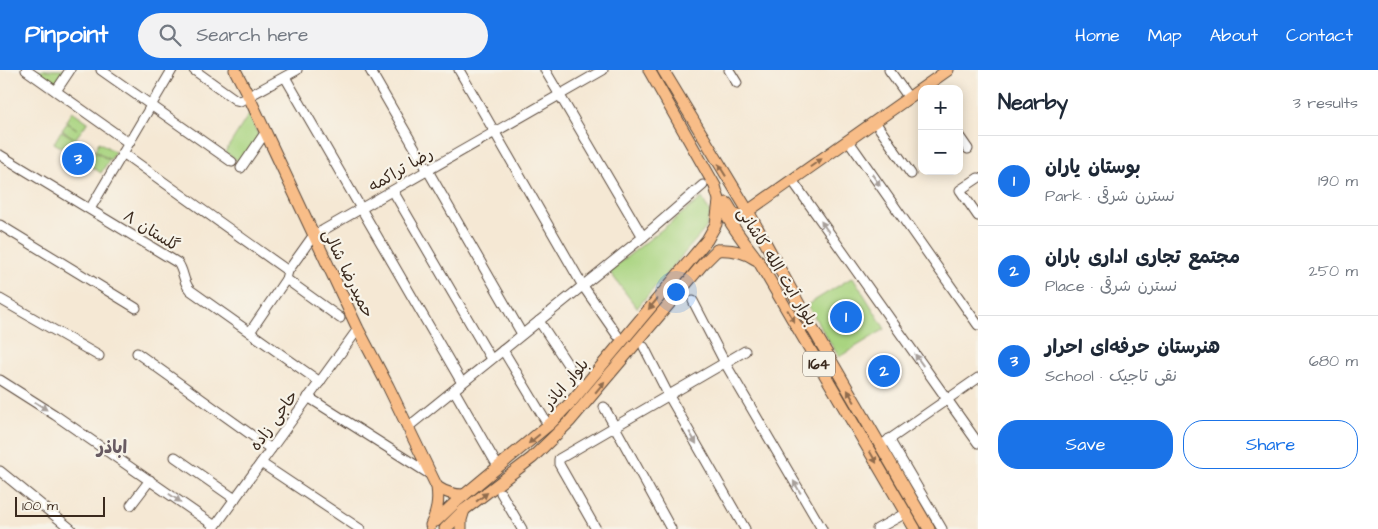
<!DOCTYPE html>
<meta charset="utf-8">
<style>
body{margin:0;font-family:"Architects Daughter","Playpen Sans Arabic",sans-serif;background:#f2f2f3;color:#1f2937}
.controls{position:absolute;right:15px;top:15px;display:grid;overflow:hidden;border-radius:10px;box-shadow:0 2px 12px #0003}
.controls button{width:45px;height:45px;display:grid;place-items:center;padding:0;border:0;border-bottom:1px solid #e0e1e3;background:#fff;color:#1f2937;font:25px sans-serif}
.scale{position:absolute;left:15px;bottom:12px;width:90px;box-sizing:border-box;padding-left:5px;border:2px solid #3b2a1e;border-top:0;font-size:14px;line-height:18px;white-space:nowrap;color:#3b2a1e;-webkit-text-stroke:4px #f7f3e8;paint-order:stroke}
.you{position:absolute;left:675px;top:221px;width:18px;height:18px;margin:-12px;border:4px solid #fff;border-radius:50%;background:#1a73e8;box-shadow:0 0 0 8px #1a73e833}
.badge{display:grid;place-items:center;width:32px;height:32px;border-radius:50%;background:#1a73e8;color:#fff;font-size:16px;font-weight:700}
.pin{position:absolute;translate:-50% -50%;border:2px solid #fff;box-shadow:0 1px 5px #0006}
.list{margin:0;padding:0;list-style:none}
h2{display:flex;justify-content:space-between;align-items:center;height:65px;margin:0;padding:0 20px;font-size:21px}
h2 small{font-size:16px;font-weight:400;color:#747a83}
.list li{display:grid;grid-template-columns:32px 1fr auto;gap:15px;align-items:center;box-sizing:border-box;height:90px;padding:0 20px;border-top:1px solid #e0e1e3}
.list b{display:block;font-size:19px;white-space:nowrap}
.list p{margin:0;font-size:16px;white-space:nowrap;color:#747a83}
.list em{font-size:16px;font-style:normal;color:#747a83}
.actions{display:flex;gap:10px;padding:15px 20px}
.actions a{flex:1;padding:11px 0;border:1px solid #1a73e8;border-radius:20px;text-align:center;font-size:18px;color:#1a73e8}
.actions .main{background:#1a73e8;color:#fff}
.icon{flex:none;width:28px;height:28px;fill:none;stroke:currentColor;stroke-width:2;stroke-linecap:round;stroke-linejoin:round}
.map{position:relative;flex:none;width:978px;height:459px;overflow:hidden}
header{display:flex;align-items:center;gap:30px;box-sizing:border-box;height:70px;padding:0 25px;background:#1a73e8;color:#fff}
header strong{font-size:24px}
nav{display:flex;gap:28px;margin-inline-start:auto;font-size:18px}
.search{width:350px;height:45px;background:#f2f2f3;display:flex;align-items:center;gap:12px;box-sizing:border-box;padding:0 18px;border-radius:28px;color:#747a83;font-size:19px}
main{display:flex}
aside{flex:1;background:#fff}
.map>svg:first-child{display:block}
.green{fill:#a9d480;stroke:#727f4f}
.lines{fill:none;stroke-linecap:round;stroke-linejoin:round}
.minor-casing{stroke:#574639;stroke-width:11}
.major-casing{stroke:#574639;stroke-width:13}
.minor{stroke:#fff;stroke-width:9}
.major{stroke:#f8bd88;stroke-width:11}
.oneway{fill:#906c4e}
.oneway2{fill:#a79f9a}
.labels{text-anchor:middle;stroke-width:4.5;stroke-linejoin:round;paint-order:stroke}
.shield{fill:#f7f3e8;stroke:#73665b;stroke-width:1}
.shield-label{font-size:15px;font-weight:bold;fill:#3b2a1e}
.street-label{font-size:16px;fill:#3b2a1e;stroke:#f7f3e8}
.neighbourhood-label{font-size:18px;font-weight:bold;fill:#685b62;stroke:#f7f3e8}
</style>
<header>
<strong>Pinpoint</strong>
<div class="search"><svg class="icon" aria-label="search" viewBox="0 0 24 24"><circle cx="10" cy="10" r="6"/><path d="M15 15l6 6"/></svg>Search here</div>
<nav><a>Home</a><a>Map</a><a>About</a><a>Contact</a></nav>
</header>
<main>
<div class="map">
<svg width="978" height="459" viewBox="0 0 978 459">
<rect width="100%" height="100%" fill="#f7f3e8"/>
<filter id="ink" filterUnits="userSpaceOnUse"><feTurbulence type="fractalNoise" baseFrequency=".02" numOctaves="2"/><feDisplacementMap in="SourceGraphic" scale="10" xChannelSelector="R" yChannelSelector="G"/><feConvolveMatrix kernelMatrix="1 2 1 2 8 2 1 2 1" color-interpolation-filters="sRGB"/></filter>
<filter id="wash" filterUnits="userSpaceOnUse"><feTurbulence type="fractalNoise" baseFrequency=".0096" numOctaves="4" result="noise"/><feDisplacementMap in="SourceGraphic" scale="20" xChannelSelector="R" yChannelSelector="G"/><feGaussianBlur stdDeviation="1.12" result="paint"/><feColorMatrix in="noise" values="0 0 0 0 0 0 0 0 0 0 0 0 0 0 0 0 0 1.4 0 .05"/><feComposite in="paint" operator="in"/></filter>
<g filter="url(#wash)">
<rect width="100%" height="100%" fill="#f5e8d4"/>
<!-- green -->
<g class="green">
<path d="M 33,0 L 65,0 L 58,13 L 54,15 Z"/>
<path d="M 72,41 L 88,52 L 75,69 L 83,73 L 75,86 L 54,73 L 61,61 L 74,68 L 62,60 L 67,53 L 77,59 L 66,51 Z"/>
<path d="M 249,44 L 259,67 L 241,93 L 225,82 Z"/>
<path d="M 99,72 L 115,82 L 110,90 L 95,80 Z"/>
<path d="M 87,77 L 109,90 L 101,103 L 80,89 Z"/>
<path d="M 702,128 L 710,143 L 706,158 L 637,238 L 609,201 Z"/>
<path d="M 853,207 L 885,259 L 839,287 L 807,235 Z"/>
</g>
</g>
<g filter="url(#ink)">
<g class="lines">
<defs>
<g id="minor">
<path d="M 26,0 L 129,73"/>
<path d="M 101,0 L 232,92"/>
<path d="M 194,0 L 236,30 L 240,31 L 297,0"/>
<path d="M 370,0 L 522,264"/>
<path d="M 459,0 L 583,216 L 617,265"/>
<path d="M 545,0 L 643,167"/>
<path d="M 729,0 L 737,13"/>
<path d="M 889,0 L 909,28"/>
<path d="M 285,7 L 462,313"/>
<path d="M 56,21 L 70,0"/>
<path d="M 875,52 L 911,104"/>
<path d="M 959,66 L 968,79"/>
<path d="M 848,70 L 978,255"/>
<path d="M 123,83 L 288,201"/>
<path d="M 0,85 L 178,193 C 184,201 183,212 190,220 L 320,312"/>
<path d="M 241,98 L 265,63"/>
<path d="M 978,108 L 960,120 L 978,146"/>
<path d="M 792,110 L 978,373"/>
<path d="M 393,121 L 491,289"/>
<path d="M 90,139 L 172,0"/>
<path d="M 0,155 L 136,238"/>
<path d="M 286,209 L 340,248"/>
<path d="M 0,229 L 99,286"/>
<path d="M 693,231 L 725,293 L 822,459"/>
<path d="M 539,251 L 578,310"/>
<path d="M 250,262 L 286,209 L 288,201 L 313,166 L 603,0"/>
<path d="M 644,277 L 669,326 L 745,459"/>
<path d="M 503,280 L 545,350"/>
<path d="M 137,283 L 271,379"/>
<path d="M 0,310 L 55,345 L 215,456"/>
<path d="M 454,320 L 496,393"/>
<path d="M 308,327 L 431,405"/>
<path d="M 604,337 L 671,459"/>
<path d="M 408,357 L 643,167 L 703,115"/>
<path d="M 889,369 L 942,459"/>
<path d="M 880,376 L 978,308"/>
<path d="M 175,387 L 235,429"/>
<path d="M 261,393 L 360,459"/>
<path d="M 0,401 L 71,459"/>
<path d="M 501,423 L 522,459"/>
<path d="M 131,435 L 150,410"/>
<path d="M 213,459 L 358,259"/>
<path d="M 596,459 L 559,394 L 559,389 L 745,281"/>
<path d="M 877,459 L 906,443"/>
</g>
<g id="major">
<path d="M 235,0 L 249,27 L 358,259 L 388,316 L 437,417 C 439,432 437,442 431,455"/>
<path d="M 649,0 L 715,116 C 722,147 741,167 759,192 L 915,459"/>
<path d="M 663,0 L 748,141 L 811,256 L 929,459"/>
<path d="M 727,133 L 733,143 L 741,146 L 948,0"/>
<path d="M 717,180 C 731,179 743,181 755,189"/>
<path d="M 437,417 C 446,423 453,425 464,425"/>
<path d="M 436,451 L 457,431 L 551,353 L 572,331 L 707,170 L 716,154 L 719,131"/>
<path d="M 445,459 L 464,440 L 532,388 L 570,351 L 702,195 L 717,180"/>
<path d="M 461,459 L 461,450 L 464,440"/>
</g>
</defs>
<!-- minor casing -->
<use href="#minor" class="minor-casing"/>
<!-- major casing -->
<use href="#major" class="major-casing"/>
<!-- minor -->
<use href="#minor" class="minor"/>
<!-- major -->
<use href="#major" class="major"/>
</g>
<!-- one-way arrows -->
<defs><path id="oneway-solid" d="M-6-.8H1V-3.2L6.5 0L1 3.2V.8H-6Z" transform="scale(1.25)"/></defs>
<g class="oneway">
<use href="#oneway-solid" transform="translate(816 93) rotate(-35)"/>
<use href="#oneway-solid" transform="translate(722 100) rotate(-122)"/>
<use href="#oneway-solid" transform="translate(653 234) rotate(130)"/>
<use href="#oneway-solid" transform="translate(791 246) rotate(60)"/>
<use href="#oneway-solid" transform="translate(600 317) rotate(-50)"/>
<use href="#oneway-solid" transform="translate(851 326) rotate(-120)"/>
<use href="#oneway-solid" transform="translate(534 369) rotate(140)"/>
<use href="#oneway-solid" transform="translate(873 387) rotate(60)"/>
<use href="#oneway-solid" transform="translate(482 427) rotate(-38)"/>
</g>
<g class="oneway2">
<use href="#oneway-solid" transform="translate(876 110) rotate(55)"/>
<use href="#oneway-solid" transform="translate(825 157) rotate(-125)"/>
<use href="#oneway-solid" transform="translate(919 290) rotate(-125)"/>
<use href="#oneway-solid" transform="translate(41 336) rotate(33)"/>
<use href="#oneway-solid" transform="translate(693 368) rotate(60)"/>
<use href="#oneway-solid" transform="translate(797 417) rotate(-120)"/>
<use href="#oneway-solid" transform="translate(175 428) rotate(35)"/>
</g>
</g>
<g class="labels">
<!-- shield labels -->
<rect class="shield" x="803" y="281.5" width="32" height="25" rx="4"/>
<g class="shield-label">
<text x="819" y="299">164</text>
</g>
<!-- street labels -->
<g class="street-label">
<text transform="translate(400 99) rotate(-30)" y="6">رضا تراکمه</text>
<text transform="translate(152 160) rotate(32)" y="6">گلستان ٨</text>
<text transform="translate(778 196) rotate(58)" y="6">بلوار آیت الله کاشانی</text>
<text transform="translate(349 203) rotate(64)" y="6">حمیدرضا شالی</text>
<text transform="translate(565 313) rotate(-49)" y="6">بلوار اباذر</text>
<text transform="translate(273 350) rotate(-54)" y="6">حاجی زاده</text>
</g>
<!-- neighbourhood labels -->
<g class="neighbourhood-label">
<text x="112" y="383">اباذر</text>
</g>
</g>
</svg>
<div class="controls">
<button>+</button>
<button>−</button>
</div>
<div class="scale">100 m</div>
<div class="you"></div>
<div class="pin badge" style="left:846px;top:247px">1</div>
<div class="pin badge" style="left:884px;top:301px">2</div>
<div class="pin badge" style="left:78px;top:89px">3</div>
</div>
<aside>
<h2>Nearby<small>3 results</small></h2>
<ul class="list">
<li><span class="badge">1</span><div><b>بوستان یاران</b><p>Park · نسترن شرقی</p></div><em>190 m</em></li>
<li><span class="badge">2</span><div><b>مجتمع تجاری اداری باران</b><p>Place · نسترن شرقی</p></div><em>250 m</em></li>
<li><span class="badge">3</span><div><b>هنرستان حرفه‌ای احرار</b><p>School · نقی تاجیک</p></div><em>680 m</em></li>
</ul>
<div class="actions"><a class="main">Save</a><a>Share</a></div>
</aside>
</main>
